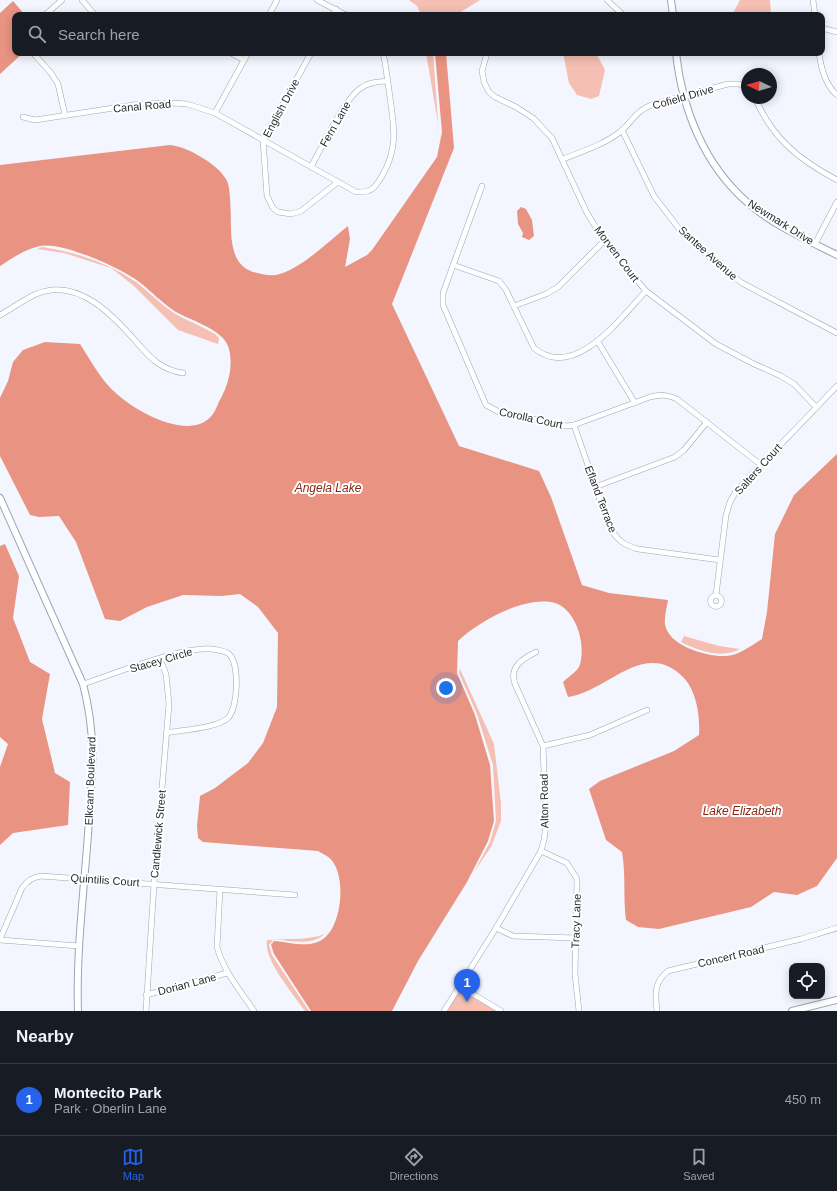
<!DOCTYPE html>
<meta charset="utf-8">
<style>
body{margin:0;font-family:Helvetica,sans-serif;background:#242831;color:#f1f3f6}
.controls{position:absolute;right:12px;bottom:12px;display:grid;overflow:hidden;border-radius:8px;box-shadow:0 2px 10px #0003}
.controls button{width:36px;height:36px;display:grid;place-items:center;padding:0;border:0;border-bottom:1px solid #363941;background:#171b24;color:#f1f3f6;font:20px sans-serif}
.compass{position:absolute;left:741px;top:68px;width:36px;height:36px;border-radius:50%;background:#171b24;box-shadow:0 2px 10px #0003;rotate:274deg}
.you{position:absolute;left:446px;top:688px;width:14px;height:14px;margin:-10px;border:3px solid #fff;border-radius:50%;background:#1a73e8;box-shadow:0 0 0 6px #1a73e833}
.badge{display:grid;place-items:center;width:26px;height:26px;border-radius:50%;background:#2563eb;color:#fff;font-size:13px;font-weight:700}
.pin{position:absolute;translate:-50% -33px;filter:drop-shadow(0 1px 2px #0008)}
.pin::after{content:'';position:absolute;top:21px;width:14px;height:12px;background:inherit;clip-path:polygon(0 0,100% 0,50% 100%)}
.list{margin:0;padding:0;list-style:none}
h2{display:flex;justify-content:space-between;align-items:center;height:52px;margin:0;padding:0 16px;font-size:17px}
h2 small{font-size:13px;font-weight:400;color:#9ea1a6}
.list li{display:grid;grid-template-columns:26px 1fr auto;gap:12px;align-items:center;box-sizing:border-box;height:72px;padding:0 16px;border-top:1px solid #363941}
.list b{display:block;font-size:15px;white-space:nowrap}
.list p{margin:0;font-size:13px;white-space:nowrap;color:#9ea1a6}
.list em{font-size:13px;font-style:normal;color:#9ea1a6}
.icon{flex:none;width:22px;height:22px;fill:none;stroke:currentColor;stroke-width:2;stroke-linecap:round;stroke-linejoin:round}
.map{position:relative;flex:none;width:837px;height:1011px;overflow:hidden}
.search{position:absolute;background:#171b24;box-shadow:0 2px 10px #0003;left:12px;right:12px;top:12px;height:44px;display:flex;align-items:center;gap:10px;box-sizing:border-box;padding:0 14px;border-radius:8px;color:#9ea1a6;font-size:15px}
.sheet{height:124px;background:#171b24}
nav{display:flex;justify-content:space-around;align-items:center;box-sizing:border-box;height:56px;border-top:1px solid #363941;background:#171b24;font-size:11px;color:#9ea1a6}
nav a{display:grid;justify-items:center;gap:2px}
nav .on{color:#2563eb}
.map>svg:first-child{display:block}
.green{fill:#f5bfb3}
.water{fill:#e99382}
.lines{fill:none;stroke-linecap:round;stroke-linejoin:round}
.minor-casing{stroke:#9fa4b7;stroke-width:6}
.tertiary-casing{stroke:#9fa4b7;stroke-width:8}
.minor{stroke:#fff;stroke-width:5}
.tertiary{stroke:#fff;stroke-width:6}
.labels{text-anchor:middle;stroke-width:4;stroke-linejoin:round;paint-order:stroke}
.street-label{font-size:11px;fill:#282a31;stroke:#fff}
.water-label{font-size:12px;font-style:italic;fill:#892615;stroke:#fff}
</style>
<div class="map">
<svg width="837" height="1011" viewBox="0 0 837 1011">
<rect width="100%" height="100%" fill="#f3f6fe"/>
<!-- green -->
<g class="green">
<path d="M 409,0 L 480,0 L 456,15 L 421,15 L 417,6 Z"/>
<path d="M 740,0 L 770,0 L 771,15 L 732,15 Z"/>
<path d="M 426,53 L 433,53 L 439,135 L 438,123 Z"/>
<path d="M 563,53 L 596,53 L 605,70 L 599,96 L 591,99 L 577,95 L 569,83 Z"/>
<path d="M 42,247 C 76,252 108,263 136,282 C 149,292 160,304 174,313 C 187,321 202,326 215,334 L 219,338 L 218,344 L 178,330 L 134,286 L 111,268 L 64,253 L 37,249 Z"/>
<path d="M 684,636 L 719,646 L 740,649 C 723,659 698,651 681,642 Z"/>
<path d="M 460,669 L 494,744 L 501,803 L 501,821 L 491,847 L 474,872 L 490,842 L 496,821 L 493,765 L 477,714 L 459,673 Z"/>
<path d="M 325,934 C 311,946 291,941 274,939 L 269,945 L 272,955 L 309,1011 L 305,1011 C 294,995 263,959 267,940 C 286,938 307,941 325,934 Z"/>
<path d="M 465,991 L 497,1011 L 447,1011 C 451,1003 455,992 465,991 Z"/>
</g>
<!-- water -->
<g class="water">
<path d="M 13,1 L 25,15 L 15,15 L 15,53 L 23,53 L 0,74 L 0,13 Z"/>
<path d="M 435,53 L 446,53 L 454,148 L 392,304 L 459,446 L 539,471 L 551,497 L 582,585 L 609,593 L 668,600 C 667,607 664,617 665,624 C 668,646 707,657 726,656 C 738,656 752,645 762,639 L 767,612 L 775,534 L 794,495 L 837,454 L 837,858 L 817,886 L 797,895 L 774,892 L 751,907 L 659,929 L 638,927 L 626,920 C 623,897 626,875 622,852 L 606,840 L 589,789 L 600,781 L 674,751 L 699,735 C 700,717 697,692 684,678 C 645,637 607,692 568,697 L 563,682 C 568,677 576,672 579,667 C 587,647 577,610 555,603 C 526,595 479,621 458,641 L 457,673 L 475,715 L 490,765 L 494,821 L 488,841 L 467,882 L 418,961 L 392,1011 L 311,1011 L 274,954 L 271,945 L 274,941 C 288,942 307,948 320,941 C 342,930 346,880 333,862 C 330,857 323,854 318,851 L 203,842 L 198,838 L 197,826 L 200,796 L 215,788 L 248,763 L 263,743 L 277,707 L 278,633 L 258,607 L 240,594 L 222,596 L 183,595 L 147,607 L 120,621 L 105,619 L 76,542 L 59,516 L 39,517 L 30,515 L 0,456 L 0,398 L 8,381 L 13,362 L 23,350 L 45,342 L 80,344 C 91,361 102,382 118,395 C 137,412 192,443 213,414 C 216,410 218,403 221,398 C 229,383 234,363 228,346 C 222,329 190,320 176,312 C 162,303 151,291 138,281 C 120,268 62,241 40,246 C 25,249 13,258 0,266 L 0,165 L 170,145 C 186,146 220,165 227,181 C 232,191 230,228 232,242 C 234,256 239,267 253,272 C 262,274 271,277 280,274 C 303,267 329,241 348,226 L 350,239 L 345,267 L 367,255 L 372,250 L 437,157 L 442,132 Z"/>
<path d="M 521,207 L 526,209 L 532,220 L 534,236 L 529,240 L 522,237 L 523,233 L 518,224 L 517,211 Z"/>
<path d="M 5,544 L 19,576 L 13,618 L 30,662 L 50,674 L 42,719 L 55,773 L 70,782 L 68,825 L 13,833 L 0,845 L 0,767 L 8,744 L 0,737 L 0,546 Z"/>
</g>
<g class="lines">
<defs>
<g id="minor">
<path d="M 82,0 L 95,15"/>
<path d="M 317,0 L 346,15"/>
<path d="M 607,0 L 623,15"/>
<path d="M 813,0 L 815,15"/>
<path d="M 45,15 L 62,0"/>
<path d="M 269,15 L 277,0"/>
<path d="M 333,15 L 336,9"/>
<path d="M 822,28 L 837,32"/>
<path d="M 33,53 L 51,73 L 58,84 L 65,115"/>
<path d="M 231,53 L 244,60"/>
<path d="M 311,53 L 263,140 L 267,196 L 273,208 L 278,212 L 291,214 L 301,211 L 338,182"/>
<path d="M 487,53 L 482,71 L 484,82 L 489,92 L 495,97 L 516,107 L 533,118 L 552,138 L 586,211 L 604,241 L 646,291 L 716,344 L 752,363 L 781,376 L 794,384 L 816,407"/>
<path d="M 819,53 C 821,68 825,85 837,95"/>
<path d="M 755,98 C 773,139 798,159 837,180"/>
<path d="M 215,113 L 248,53"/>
<path d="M 23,117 L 35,120 L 140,104 L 173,103 L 187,104 L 215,113 L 356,192 C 371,193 375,188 382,176 C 400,146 393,122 389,90 C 387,78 386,65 383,53"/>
<path d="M 622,130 L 654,196 L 680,230 L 704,253 L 742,283 L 837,333"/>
<path d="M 563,159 C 583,151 603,145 620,132 C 632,122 635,112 651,105 L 728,84 L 739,84 L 747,87"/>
<path d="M 311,167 C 322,147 344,99 361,88 C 369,82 378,82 387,81"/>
<path d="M 482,186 L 443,293 L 443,305 L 486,405 L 499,412 L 567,426 L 574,425 L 650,397 C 661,394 667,395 677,399 L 761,465"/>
<path d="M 815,244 L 837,202"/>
<path d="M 453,265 L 499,281 L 506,290 L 534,348 C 575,382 621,317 646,291"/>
<path d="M 514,306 L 546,294 L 558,287 L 604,241"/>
<path d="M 0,315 C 11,309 22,301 34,295 C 77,275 114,316 139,345 C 152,360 163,370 183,373"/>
<path d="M 598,342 L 635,403"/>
<path d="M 574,425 L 609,526 C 617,540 623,545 638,549 L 720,560"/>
<path d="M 595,487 L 675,457 L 684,450 L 707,422"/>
<path d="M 716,595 L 726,515 L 730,502 L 736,491 L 837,386"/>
<circle cx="716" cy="601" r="5.5"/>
<path d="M 83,684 C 114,674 182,646 212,649 C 217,650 226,651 229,654 C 240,664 238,708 228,718 C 218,728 181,730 166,733"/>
<path d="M 543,746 L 590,735 L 647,710"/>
<path d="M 541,851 L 567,863 L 577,879 L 575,974 L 579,1011"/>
<path d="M 220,889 L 217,947 C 224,972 240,990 254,1011"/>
<path d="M 496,928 L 513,936 L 576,938"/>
<path d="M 0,939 L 22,888 C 27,881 33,877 41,876 L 295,895"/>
<path d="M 0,940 L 79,946"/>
<path d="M 460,986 L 501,1011"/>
<path d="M 146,995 L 227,973"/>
<path d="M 146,1011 L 154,884 L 169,704 L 166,674 L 160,659"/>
<path d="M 444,1011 L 496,928 L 541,851 L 544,840 L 546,825 L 543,746 L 515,684 C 509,667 522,659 536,652"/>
<path d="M 657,1011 C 655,994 654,982 668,971 L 801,939 L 837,928"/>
</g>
<g id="tertiary">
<path d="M 671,0 L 673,15"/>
<path d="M 676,53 C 682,109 704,165 748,203 C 773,225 807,240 837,255"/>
<path d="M 0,498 L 83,684 C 96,734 93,769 89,820 C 85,883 76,947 78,1011"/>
<path d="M 792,1011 L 837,1000"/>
</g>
</defs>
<!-- minor casing -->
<use href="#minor" class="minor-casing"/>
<!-- tertiary casing -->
<use href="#tertiary" class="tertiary-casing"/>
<!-- minor -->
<use href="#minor" class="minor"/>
<!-- tertiary -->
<use href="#tertiary" class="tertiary"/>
</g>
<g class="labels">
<!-- street labels -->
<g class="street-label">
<text transform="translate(683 97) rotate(-16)" y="4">Cofield Drive</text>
<text transform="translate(142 106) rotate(-5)" y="4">Canal Road</text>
<text transform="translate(281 108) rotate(-62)" y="4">English Drive</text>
<text transform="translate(335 124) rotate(-60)" y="4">Fern Lane</text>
<text transform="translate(781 222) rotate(32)" y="4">Newmark Drive</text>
<text transform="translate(708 253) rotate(42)" y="4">Santee Avenue</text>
<text transform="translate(617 254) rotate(53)" y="4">Morven Court</text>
<text transform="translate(531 418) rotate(12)" y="4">Corolla Court</text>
<text transform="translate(758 469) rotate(-48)" y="4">Salters Court</text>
<text transform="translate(601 499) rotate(69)" y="4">Efland Terrace</text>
<text transform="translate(161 660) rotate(-16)" y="4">Stacey Circle</text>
<text transform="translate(90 781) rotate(-88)" y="4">Elkcam Boulevard</text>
<text transform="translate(544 801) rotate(-91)" y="4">Alton Road</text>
<text transform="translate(158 834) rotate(-85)" y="4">Candlewick Street</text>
<text transform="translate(105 880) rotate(4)" y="4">Quintilis Court</text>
<text transform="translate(576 921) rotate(-88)" y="4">Tracy Lane</text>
<text transform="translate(731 956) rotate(-13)" y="4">Concert Road</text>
<text transform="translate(187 984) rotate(-15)" y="4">Dorian Lane</text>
</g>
<!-- water labels -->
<g class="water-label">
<text x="328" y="492">Angela Lake</text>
<text x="742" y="815">Lake Elizabeth</text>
</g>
</g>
</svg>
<div class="controls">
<button><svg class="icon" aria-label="locate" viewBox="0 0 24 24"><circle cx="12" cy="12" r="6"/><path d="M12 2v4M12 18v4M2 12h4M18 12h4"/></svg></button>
</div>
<svg class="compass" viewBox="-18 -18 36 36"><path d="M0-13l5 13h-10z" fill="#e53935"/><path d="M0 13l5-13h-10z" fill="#9ea1a6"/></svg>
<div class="you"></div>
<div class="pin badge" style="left:467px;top:1002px">1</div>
<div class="search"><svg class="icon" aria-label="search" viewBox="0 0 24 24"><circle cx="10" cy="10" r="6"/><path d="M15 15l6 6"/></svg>Search here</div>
</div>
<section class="sheet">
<h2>Nearby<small></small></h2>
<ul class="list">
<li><span class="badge">1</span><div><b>Montecito Park</b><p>Park · Oberlin Lane</p></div><em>450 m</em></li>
</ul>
</section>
<nav>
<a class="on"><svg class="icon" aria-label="map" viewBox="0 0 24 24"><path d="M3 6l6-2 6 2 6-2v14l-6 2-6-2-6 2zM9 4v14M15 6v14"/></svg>Map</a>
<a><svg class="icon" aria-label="directions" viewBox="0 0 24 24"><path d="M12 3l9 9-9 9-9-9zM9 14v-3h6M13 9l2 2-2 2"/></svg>Directions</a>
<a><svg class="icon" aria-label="saved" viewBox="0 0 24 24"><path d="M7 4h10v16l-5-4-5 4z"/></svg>Saved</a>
</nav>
